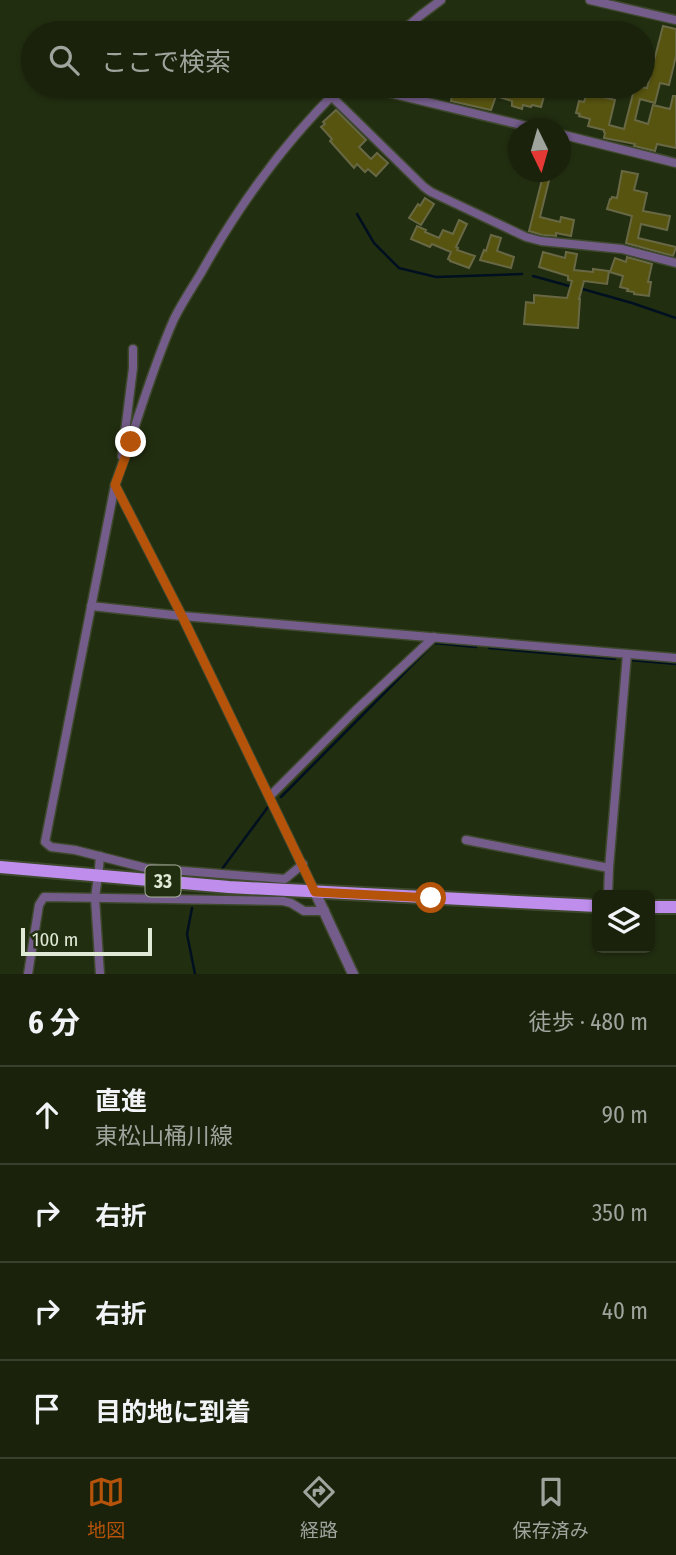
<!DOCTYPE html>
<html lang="ja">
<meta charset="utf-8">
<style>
body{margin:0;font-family:"Fira Sans Condensed","Noto Sans JP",sans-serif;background:#232a15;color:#f1f3f6}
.controls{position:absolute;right:21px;bottom:21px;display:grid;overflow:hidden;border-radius:10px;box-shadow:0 2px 5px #0004}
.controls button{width:63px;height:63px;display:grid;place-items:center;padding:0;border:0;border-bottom:2px solid #383f2d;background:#1a220c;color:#f1f3f6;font:35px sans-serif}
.compass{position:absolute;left:508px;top:119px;width:63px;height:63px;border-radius:50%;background:#1a220c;box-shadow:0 2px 5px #0004;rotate:175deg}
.scale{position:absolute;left:21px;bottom:18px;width:131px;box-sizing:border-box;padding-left:7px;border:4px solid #e0e8d6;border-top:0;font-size:19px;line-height:24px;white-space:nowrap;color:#e0e8d6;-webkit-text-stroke:5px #222e10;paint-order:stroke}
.stop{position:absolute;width:21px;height:21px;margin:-16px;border:5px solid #b45309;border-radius:50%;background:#fff}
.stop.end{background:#b45309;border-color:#fff;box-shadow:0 2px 7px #0008}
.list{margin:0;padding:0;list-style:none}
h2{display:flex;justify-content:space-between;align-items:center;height:91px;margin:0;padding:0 28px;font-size:30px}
h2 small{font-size:23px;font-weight:400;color:#9fa49d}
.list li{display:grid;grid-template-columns:46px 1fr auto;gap:21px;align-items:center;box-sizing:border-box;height:98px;padding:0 28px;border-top:2px solid #383f2d}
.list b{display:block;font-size:26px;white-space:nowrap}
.list p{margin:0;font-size:23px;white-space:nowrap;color:#9fa49d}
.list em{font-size:23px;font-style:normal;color:#9fa49d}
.icon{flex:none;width:38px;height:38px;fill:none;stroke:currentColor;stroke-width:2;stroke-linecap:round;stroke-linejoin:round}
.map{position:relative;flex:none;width:676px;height:974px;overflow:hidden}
.search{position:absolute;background:#1a220c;box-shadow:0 2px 5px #0004;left:21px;right:21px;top:21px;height:77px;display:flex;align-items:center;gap:18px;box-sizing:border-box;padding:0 24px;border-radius:38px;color:#9fa49d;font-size:26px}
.sheet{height:483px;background:#1a220c}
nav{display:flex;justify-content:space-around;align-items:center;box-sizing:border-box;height:98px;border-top:2px solid #383f2d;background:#1a220c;font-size:19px;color:#9fa49d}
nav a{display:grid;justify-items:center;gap:4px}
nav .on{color:#b45309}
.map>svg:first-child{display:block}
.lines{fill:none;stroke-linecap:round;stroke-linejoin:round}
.stream{stroke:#001020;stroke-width:2.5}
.building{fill:#575410;stroke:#686845;stroke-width:2}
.minor-casing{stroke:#3d482c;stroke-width:11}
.tertiary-casing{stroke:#3d482c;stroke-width:13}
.primary-casing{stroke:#3d482c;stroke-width:16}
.minor{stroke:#745d8a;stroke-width:8}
.tertiary{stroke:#745d8a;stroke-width:10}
.primary{stroke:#bf8eed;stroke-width:12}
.route{stroke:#b45309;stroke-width:9}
.labels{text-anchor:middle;stroke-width:7;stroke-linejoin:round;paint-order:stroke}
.shield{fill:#222e10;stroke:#a7b09b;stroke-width:2}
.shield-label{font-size:19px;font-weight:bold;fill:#e0e8d6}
</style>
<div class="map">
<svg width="676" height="974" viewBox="0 0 676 974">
<rect width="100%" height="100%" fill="#222e10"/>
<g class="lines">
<!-- stream -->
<g class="stream">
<path d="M 357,214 L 374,243 L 399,268 L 436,277 L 522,274"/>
<path d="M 533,276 L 573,287"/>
<path d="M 579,288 L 632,303 L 676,318"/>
<path d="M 489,648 L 615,659"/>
<path d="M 630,660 L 676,664"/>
<path d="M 281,797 L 434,643 L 476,647"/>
<path d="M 222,869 L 268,807"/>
<path d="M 192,908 L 187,934 L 195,974"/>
</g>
</g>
<!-- building -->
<g class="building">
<path d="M 663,26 L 676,29 L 676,56 L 669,85 L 660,83 L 655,103 L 640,99 L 635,120 L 648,124 L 653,105 L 670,109 L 673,96 L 676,96 L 676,148 L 657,144 L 655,151 L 634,146 L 635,144 L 604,138 L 605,133 L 604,132 L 604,130 L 588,126 L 590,119 L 579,116 L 580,114 L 576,113 L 579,101 L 584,102 L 589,86 L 605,91 L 603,97 L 615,100 L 609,125 L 624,129 L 635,86 L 647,88 Z"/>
<path d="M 418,86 L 467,86 L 466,90 L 482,94 L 484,86 L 513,86 L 519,87 L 518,90 L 544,96 L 541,107 L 532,105 L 531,107 L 523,105 L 522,109 L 512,106 L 512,101 L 496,96 L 491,110 L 451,101 L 452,95 L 437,91 L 436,97 L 416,93 Z"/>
<path d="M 336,110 L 366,140 L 359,147 L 371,159 L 377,153 L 388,163 L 376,176 L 368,169 L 365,172 L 357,164 L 354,168 L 330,141 L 332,139 L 321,127 L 325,124 L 323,122 Z"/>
<path d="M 622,171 L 638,174 L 634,190 L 647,193 L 643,211 L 670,216 L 667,230 L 641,224 L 638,238 L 676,247 L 673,256 L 626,243 L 632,216 L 607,209 L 610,199 L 611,199 L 612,197 L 617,198 Z"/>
<path d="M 544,172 L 551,172 L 540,217 L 560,222 L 561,217 L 574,220 L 571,236 L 556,233 L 556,236 L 542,235 L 529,231 Z"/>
<path d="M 425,198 L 434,204 L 421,225 L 409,218 L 418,204 L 420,206 Z"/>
<path d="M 459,220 L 467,224 L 456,247 L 458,248 L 457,250 L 475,256 L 469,268 L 450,261 L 450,260 L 448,259 L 451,252 L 432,244 L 430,247 L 411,239 L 417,226 L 426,230 L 425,232 L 439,238 L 443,230 L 453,234 Z"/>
<path d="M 491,235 L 501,238 L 497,251 L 514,257 L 511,268 L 480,260 L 484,250 L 486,251 Z"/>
<path d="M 543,252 L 565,258 L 566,252 L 577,254 L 574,270 L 593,272 L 593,269 L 609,271 L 607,284 L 584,281 L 579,299 L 580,299 L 578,328 L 524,324 L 526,302 L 534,303 L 534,295 L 567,298 L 572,281 L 568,280 L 568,276 L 539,267 Z"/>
<path d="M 627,257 L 652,264 L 648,282 L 651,282 L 649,296 L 634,294 L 634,292 L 627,291 L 628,289 L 620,287 L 623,276 L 610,272 L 615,258 L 626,262 Z"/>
</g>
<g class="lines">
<defs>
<g id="minor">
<path d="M 590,0 L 676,20"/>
<path d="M 400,33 L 421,15 L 441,0"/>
<path d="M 361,86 L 542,130"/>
<path d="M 331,96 L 424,187 L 431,192 L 526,237 L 541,241 L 622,249 L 676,263"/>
<path d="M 560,134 L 676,163"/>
<path d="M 122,456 L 133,368 L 133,349"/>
<path d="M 115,485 L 182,616 L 315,892"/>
<path d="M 91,606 L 182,616 L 676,658"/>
<path d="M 270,796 L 355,711 L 434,637"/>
<path d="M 466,840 L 609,868"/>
<path d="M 303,864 L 285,879 L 146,868 L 75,850 L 51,847 L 45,842 L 115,485 C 135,430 150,373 174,319 C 182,303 192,288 201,273 C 239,205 286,140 342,86"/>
<path d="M 99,868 L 100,856"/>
<path d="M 97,883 L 95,898 L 100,974"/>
<path d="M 608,895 L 609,868 L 627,654"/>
<path d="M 28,974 L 39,905 L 44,897 L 283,901 L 291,903 L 304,911 L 325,911"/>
</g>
<path id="tertiary" d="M 315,892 L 353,974"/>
<g id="primary">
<path d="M 0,867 L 229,887 L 597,906"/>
<path d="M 650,907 L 676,907"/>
</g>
</defs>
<!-- minor casing -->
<use href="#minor" class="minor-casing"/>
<!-- tertiary casing -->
<use href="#tertiary" class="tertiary-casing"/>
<!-- primary casing -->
<use href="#primary" class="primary-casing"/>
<!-- minor -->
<use href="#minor" class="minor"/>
<!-- tertiary -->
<use href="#tertiary" class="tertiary"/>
<!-- primary -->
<use href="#primary" class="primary"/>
</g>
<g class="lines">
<!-- route -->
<path class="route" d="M 131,442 L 115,485 L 182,616 L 315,892 L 431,898"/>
</g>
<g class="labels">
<!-- shield labels -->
<rect class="shield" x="145.5" y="865.5" width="35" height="31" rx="5"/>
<g class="shield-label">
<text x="163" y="888">33</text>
</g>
</g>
</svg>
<div class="controls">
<button><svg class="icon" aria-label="layers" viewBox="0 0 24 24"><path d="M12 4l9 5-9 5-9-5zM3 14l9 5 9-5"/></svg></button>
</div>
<svg class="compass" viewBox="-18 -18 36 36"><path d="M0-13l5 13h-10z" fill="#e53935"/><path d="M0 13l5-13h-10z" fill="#9fa49d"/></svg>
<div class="scale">100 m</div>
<div class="stop" style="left:431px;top:898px"></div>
<div class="stop end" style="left:131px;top:442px"></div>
<div class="search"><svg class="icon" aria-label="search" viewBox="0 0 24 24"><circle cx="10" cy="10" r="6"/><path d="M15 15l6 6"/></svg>ここで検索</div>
</div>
<section class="sheet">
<h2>6 分<small>徒歩 · 480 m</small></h2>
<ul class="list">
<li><svg class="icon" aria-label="ahead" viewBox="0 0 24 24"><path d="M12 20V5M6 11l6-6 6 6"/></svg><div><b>直進</b><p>東松山桶川線</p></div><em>90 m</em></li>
<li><svg class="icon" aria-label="right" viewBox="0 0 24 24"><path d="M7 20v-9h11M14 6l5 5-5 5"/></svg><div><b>右折</b></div><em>350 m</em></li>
<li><svg class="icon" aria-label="right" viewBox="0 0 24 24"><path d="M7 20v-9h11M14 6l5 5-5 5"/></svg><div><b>右折</b></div><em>40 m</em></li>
<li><svg class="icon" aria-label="arrive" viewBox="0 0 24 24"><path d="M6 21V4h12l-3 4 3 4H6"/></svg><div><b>目的地に到着</b></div></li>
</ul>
</section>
<nav>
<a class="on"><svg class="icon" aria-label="map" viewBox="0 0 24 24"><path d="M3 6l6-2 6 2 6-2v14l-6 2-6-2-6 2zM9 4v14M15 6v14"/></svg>地図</a>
<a><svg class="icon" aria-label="directions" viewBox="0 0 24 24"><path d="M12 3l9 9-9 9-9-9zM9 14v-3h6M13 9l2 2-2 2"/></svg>経路</a>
<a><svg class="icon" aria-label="saved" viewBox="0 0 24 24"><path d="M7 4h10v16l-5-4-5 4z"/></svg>保存済み</a>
</nav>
